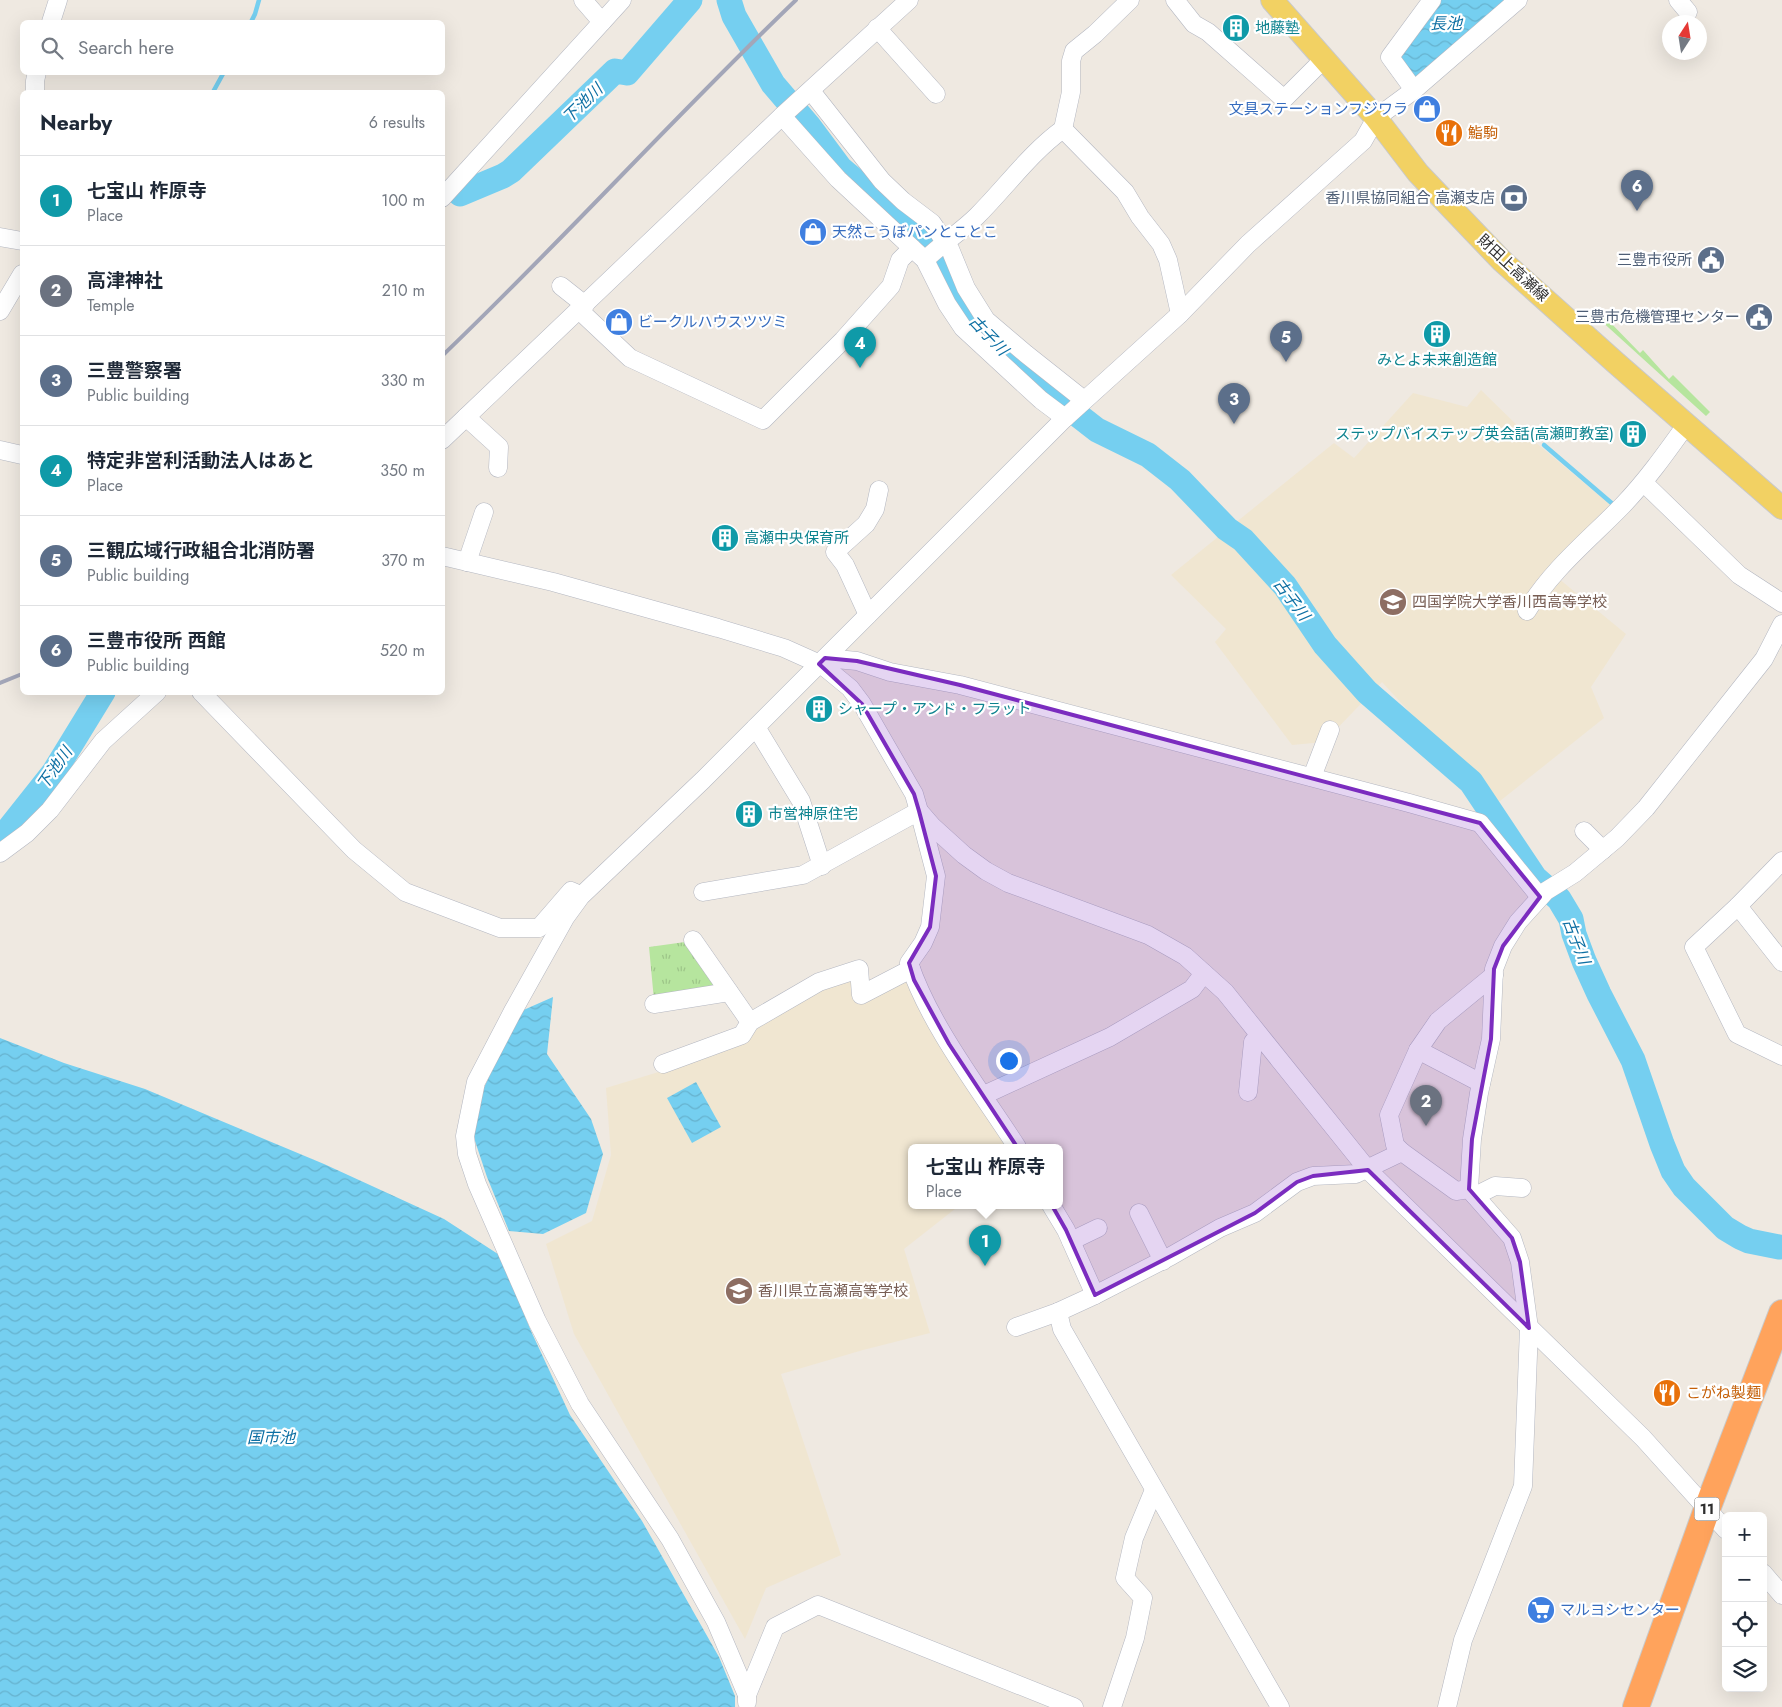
<!DOCTYPE html>
<meta charset="utf-8">
<style>
body{margin:0;font-family:Jost,"Noto Sans JP",sans-serif;background:#f2f2f3;color:#1f2937}
.controls{position:absolute;right:15px;bottom:15px;display:grid;overflow:hidden;border-radius:8px;box-shadow:0 5px 20px #0002}
.controls button{width:45px;height:45px;display:grid;place-items:center;padding:0;border:0;border-bottom:1px solid #e0e1e3;background:#fff;color:#1f2937;font:25px sans-serif}
.compass{position:absolute;left:1662px;top:15px;width:45px;height:45px;border-radius:50%;background:#fff;box-shadow:0 5px 20px #0002;rotate:12deg}
.you{position:absolute;left:1008px;top:1060px;width:18px;height:18px;margin:-12px;border:4px solid #fff;border-radius:50%;background:#1a73e8;box-shadow:0 0 0 8px #1a73e833}
.badge{display:grid;place-items:center;width:32px;height:32px;border-radius:50%;background:#4264fb;color:#fff;font-size:16px;font-weight:700}
.pin{position:absolute;translate:-50% -41px;filter:drop-shadow(0 1px 2px #0008)}
.pin::after{content:'';position:absolute;top:26px;width:18px;height:15px;background:inherit;clip-path:polygon(0 0,100% 0,50% 100%)}
.popup{position:absolute;left:908px;top:1144px;width:155px;height:65px;box-sizing:border-box;display:grid;place-content:center;border-radius:8px;background:#fff;filter:drop-shadow(0 1px 4px #0005);font-size:16px;white-space:nowrap;color:#747a83}
.popup b{font-size:19px;color:#1f2937}
.popup::after{content:'';position:absolute;left:50%;top:100%;margin-left:-10px;border:10px solid transparent;border-top-color:#fff}
.list{margin:0;padding:0;list-style:none}
h2{display:flex;justify-content:space-between;align-items:center;height:65px;margin:0;padding:0 20px;font-size:21px}
h2 small{font-size:16px;font-weight:400;color:#747a83}
.list li{display:grid;grid-template-columns:32px 1fr auto;gap:15px;align-items:center;box-sizing:border-box;height:90px;padding:0 20px;border-top:1px solid #e0e1e3}
.list b{display:block;font-size:19px;white-space:nowrap}
.list p{margin:0;font-size:16px;white-space:nowrap;color:#747a83}
.list em{font-size:16px;font-style:normal;color:#747a83}
.icon{flex:none;width:28px;height:28px;fill:none;stroke:currentColor;stroke-width:2;stroke-linecap:round;stroke-linejoin:round}
.map{position:relative;flex:none;width:1782px;height:1707px;overflow:hidden}
.search{position:absolute;background:#fff;box-shadow:0 5px 20px #0002;left:20px;top:20px;width:425px;height:55px;display:flex;align-items:center;gap:12px;box-sizing:border-box;padding:0 18px;border-radius:8px;color:#747a83;font-size:19px}
.panel{position:absolute;background:#fff;box-shadow:0 5px 20px #0002;left:20px;top:90px;width:425px;height:605px;border-radius:8px}
.map>svg:first-child{display:block}
.education{fill:#f0e6d1}
.grass{fill:#b6e59e}
.park{fill:url(#park-tufts)}
.water{fill:url(#water-waves)}
.lines{fill:none;stroke-linecap:round;stroke-linejoin:round}
.stream{stroke:#75cff0;stroke-width:4.5}
.river{stroke:#75cff0;stroke-width:25}
.minor-casing{stroke:#b4b7c1;stroke-width:19}
.major-casing{stroke:#c9c9c9;stroke-width:24}
.highway-casing{stroke:#c9c9c9;stroke-width:28}
.minor{stroke:#fff;stroke-width:18}
.major{stroke:#f2d163;stroke-width:22}
.highway{stroke:#ffa35c;stroke-width:26}
.rail{stroke:#a3a6b8;stroke-width:4}
.marked{fill:#7b2cbf;fill-opacity:0.2;stroke:#7b2cbf;stroke-width:4;stroke-linejoin:round}
.labels{text-anchor:middle;stroke-width:4.5;stroke-linejoin:round;paint-order:stroke}
.shield{fill:#fff;stroke:#6d6d6d;stroke-width:1}
.shield-label{font-size:14px;font-weight:bold;fill:#2e2e2e}
.culture-label{font-size:15px;fill:#0d838f;stroke:#fff;text-anchor:start}
.shop-label{font-size:15px;fill:#366cbe;stroke:#fff;text-anchor:start}
.food-label{font-size:15px;fill:#c56008;stroke:#fff;text-anchor:start}
.service-label{font-size:15px;fill:#4e5e75;stroke:#fff;text-anchor:end}
.street-label{font-size:15px;fill:#2e2e2e;stroke:#fff}
.education-label{font-size:15px;fill:#785e54;stroke:#fff;text-anchor:start}
.water-label{font-size:16px;font-style:italic;fill:#0d6fa3;stroke:#fff}
</style>
<div class="map">
<svg width="1782" height="1707" viewBox="0 0 1782 1707">
<defs>
<pattern id="park-tufts" width="24" height="20" patternUnits="userSpaceOnUse" patternTransform="scale(1.25)"><rect width="24" height="20" fill="#b6e59e"/><path d="M3 7l-1-3M5 7V3M7 7l1-3M15 17l-1-3M17 17v-4M19 17l1-3" fill="none" stroke="#9dc588"/></pattern>
<pattern id="water-waves" width="16" height="10" patternUnits="userSpaceOnUse" patternTransform="scale(1.25)"><rect width="16" height="10" fill="#75cff0"/><path d="M0 5q4-4 8 0t8 0" fill="none" stroke="#66b2ce"/></pattern>
</defs>
<rect width="100%" height="100%" fill="#efe9e1"/>
<!-- education -->
<g class="education">
<path d="M 1481,390 L 1529,437 L 1613,507 L 1547,569 L 1626,634 L 1591,687 L 1604,718 L 1495,805 L 1382,682 L 1324,742 L 1292,745 L 1215,642 L 1226,629 L 1171,575 L 1334,443 L 1354,458 L 1413,393 L 1467,407 Z"/>
<path d="M 906,974 L 1008,1147 L 911,1147 L 911,1205 L 960,1205 L 904,1249 L 930,1333 L 863,1350 L 781,1374 L 841,1555 L 766,1588 L 745,1639 L 574,1334 L 546,1244 L 592,1221 L 611,1155 L 606,1088 L 685,1064 L 755,1026 L 819,987 L 854,975 L 857,1001 Z"/>
</g>
<!-- grass -->
<path class="grass" d="M 1606,310 L 1608,312 L 1604,316 L 1640,353 L 1643,350 L 1669,379 L 1673,375 L 1710,412 L 1706,416 L 1598,318 Z"/>
<!-- park -->
<path class="park" d="M 685,942 L 720,990 L 654,1000 L 649,947 Z"/>
<!-- water -->
<g class="water">
<path d="M 1436,0 L 1507,0 L 1413,80 L 1393,55 Z"/>
<path d="M 553,997 L 547,1054 L 591,1119 L 603,1154 L 586,1213 L 543,1234 L 509,1231 L 487,1177 L 474,1138 L 481,1094 L 519,1012 Z"/>
<path d="M 0,1038 L 64,1063 L 145,1089 L 324,1164 L 444,1219 L 501,1256 L 531,1331 L 570,1415 L 642,1521 L 719,1657 L 735,1696 L 735,1707 L 0,1707 Z"/>
<path d="M 696,1082 L 721,1127 L 692,1143 L 667,1098 Z"/>
</g>
<g class="lines">
<!-- stream -->
<g class="stream">
<path d="M 251,22 L 255,14 L 259,0"/>
<path d="M 213,92 L 224,72"/>
<path d="M 1544,445 L 1615,506"/>
</g>
<!-- river -->
<g class="river">
<path d="M 729,0 L 734,16 L 773,84 L 808,125 L 840,168 L 918,234 L 943,265 L 967,313 L 994,343 L 1052,395 L 1097,430 L 1148,455 L 1180,480 L 1227,529 L 1243,540 L 1285,586 L 1325,645 L 1367,692 L 1471,782 L 1535,878 L 1559,899 L 1571,919 L 1574,934 L 1584,961 L 1599,994 L 1633,1060 L 1662,1144 L 1673,1171 L 1684,1187 L 1725,1228 L 1740,1237 L 1749,1241 L 1779,1247"/>
<path d="M 460,194 L 503,176 L 511,171 L 615,71 L 627,73 L 690,0"/>
<path d="M 0,840 L 54,772 L 103,692"/>
</g>
<defs>
<g id="minor">
<path d="M 583,0 L 602,22"/>
<path d="M 1175,0 L 1194,24 L 1208,32 L 1284,99 L 1324,59"/>
<path d="M 1678,0 L 1688,12"/>
<path d="M 51,22 L 58,0"/>
<path d="M 877,28 L 936,94"/>
<path d="M 1414,90 L 1390,57 L 1432,0"/>
<path d="M 811,91 L 882,181 L 903,201 L 932,223 L 950,249 L 966,288 L 986,320 L 1026,354 L 1084,400"/>
<path d="M 35,92 L 35,81 L 37,72"/>
<path d="M 782,116 L 838,179 L 925,260 L 947,304 L 963,328 L 1041,400 L 1065,418"/>
<path d="M 1063,129 L 1125,192 L 1140,217 L 1161,244 L 1168,260 L 1180,314"/>
<path d="M 442,198 L 622,0"/>
<path d="M 0,237 L 22,241"/>
<path d="M 925,260 C 941,244 961,232 977,216 C 1006,187 1030,153 1063,129 L 1071,92 L 1071,61 L 1074,51 L 1095,34 L 1130,0"/>
<path d="M 561,286 L 585,305"/>
<path d="M 579,310 L 630,358 L 763,420 L 843,340 L 891,286 L 900,260 L 912,248"/>
<path d="M 0,311 L 22,274"/>
<path d="M 466,417 L 499,447 L 498,468"/>
<path d="M 442,440 L 782,116 L 909,0"/>
<path d="M 0,450 L 22,455"/>
<path d="M 1644,483 L 1739,575 L 1782,603"/>
<path d="M 442,556 L 553,582 L 718,628 L 784,648 L 822,665 L 850,688 L 862,704 L 914,794 L 919,811 L 932,826 L 964,855 L 986,871 L 1008,883 L 1148,935 L 1185,956 L 1225,992 L 1368,1170 L 1643,1438 L 1726,1530"/>
<path d="M 467,562 L 484,512"/>
<path d="M 1527,611 C 1551,570 1590,539 1622,506 C 1646,481 1666,453 1686,425"/>
<path d="M 868,615 L 845,565 L 835,552 L 866,524 L 875,509 L 879,490"/>
<path d="M 825,658 L 857,661 L 890,672 L 960,685 L 1409,803 L 1480,823 L 1540,897"/>
<path d="M 201,692 L 354,850 L 405,892 L 500,928 L 539,928 L 571,891 L 578,894"/>
<path d="M 756,727 L 801,801 L 822,866"/>
<path d="M 1312,777 L 1330,730"/>
<path d="M 1584,831 L 1603,850"/>
<path d="M 0,853 L 27,833 L 50,810 L 103,741 L 157,692"/>
<path d="M 1782,861 L 1738,906 L 1782,962"/>
<path d="M 703,892 L 803,875 L 919,811 L 936,876 L 930,927 L 923,943 L 909,963 C 930,1026 981,1091 1017,1147"/>
<path d="M 1738,906 L 1694,947 L 1737,1034 L 1782,1056"/>
<path d="M 693,940 L 750,1022"/>
<path d="M 654,1004 L 729,992"/>
<path d="M 1418,1050 L 1481,1083"/>
<path d="M 663,1064 L 742,1035 L 750,1022 L 819,982 L 859,969 L 861,995 L 911,969"/>
<path d="M 1248,1092 L 1253,1042 L 1259,1035"/>
<path d="M 984,1095 L 1110,1037 L 1192,989 L 1204,973"/>
<path d="M 1402,1152 L 1395,1145 L 1389,1115 L 1418,1050 L 1438,1021 L 1494,975"/>
<path d="M 1475,1196 L 1495,1186 L 1522,1188"/>
<path d="M 1051,1205 L 1066,1230 L 1095,1295 L 1058,1312 L 1062,1329 L 1280,1707"/>
<path d="M 1139,1213 L 1163,1261"/>
<path d="M 1071,1241 L 1098,1228"/>
<path d="M 1095,1295 L 1171,1256 L 1220,1228 L 1255,1213 L 1297,1182 L 1313,1176 L 1356,1174 L 1402,1152 L 1456,1191 L 1469,1189"/>
<path d="M 1016,1327 L 1058,1312"/>
<path d="M 1763,1573 L 1782,1595"/>
<path d="M 747,1695 L 716,1622 L 670,1539 L 580,1404 L 537,1321 L 477,1184 L 467,1154 L 465,1136 L 476,1082 L 513,1011 L 565,918 L 581,896 L 703,780 L 1065,418 L 1180,314 L 1248,244 L 1363,141 L 1376,118 L 1414,90 L 1518,0"/>
<path d="M 747,1702 L 747,1695 L 775,1627 L 818,1605 L 1074,1707"/>
<path d="M 1112,1707 L 1135,1638 L 1143,1598 L 1125,1578 L 1134,1538 L 1154,1490"/>
<path d="M 1447,1707 L 1463,1640 L 1523,1486 L 1529,1328 L 1520,1262 L 1512,1238 L 1469,1189 L 1472,1139 L 1479,1093 L 1491,1039 L 1494,969 L 1503,946 L 1518,922 L 1546,891 L 1575,873 L 1617,838 L 1646,808 L 1764,659 L 1782,624"/>
</g>
<path id="major" d="M 1272,0 L 1376,118 L 1418,173 L 1501,260 L 1616,363 L 1782,508"/>
<path id="highway" d="M 1636,1707 L 1707,1509 L 1782,1313"/>
</defs>
<!-- minor casing -->
<use href="#minor" class="minor-casing"/>
<!-- major casing -->
<use href="#major" class="major-casing"/>
<!-- highway casing -->
<use href="#highway" class="highway-casing"/>
<!-- minor -->
<use href="#minor" class="minor"/>
<!-- major -->
<use href="#major" class="major"/>
<!-- highway -->
<use href="#highway" class="highway"/>
<!-- rail -->
<g class="rail">
<path d="M 442,356 C 563,240 675,116 796,0"/>
<path d="M 0,683 L 22,674"/>
</g>
</g>
<!-- marked area -->
<path class="marked" d="M 825,658 L 857,661 L 960,685 L 1480,823 L 1540,897 L 1503,946 L 1494,969 L 1491,1039 L 1472,1139 L 1469,1189 L 1512,1238 L 1520,1262 L 1529,1328 L 1368,1170 L 1313,1176 L 1297,1182 L 1255,1213 L 1095,1295 L 1066,1230 L 1029,1165 L 949,1044 L 914,980 L 909,963 L 930,927 L 936,876 L 919,811 L 914,794 L 862,704 L 819,664 Z"/>
<!-- icons -->
<defs>
<symbol id="building-disc" viewBox="-11 -11 22 22"><circle r="9.5" fill="#0f9aa8" stroke="#fff"/><path d="M-4-6H4V6H1V3H-1V6H-4ZM-2.5-4.3h1.7v1.8h-1.7ZM.8-4.3h1.7v1.8H.8ZM-2.5-1h1.7V.8h-1.7ZM.8-1h1.7V.8H.8Z" fill="#fff"/></symbol>
<symbol id="shop-disc" viewBox="-11 -11 22 22"><circle r="9.5" fill="#3f7fe0" stroke="#fff"/><path d="M-5-2.5h2.3a2.7 3.5 0 0 1 5.4 0H5L5.5 6h-11ZM-1.5-2.5h3a1.5 2.3 0 0 0-3 0Z" fill="#fff"/></symbol>
<symbol id="restaurant-disc" viewBox="-11 -11 22 22"><circle r="9.5" fill="#e8710a" stroke="#fff"/><path d="M-5-6h1v4h1v-4h1v4h1v-4h1v5L-1.5 .5V6h-2V.5L-5-1ZM5-6V6H3V1.5H1.5Q1.5-4 5-6Z" fill="#fff"/></symbol>
<symbol id="bank-disc" viewBox="-11 -11 22 22"><circle r="9.5" fill="#5c6f8a" stroke="#fff"/><path d="M-6-4H6V4H-6ZM0-2.3a2.3 2.3 0 1 0 0 4.6a2.3 2.3 0 1 0 0-4.6Z" fill="#fff"/></symbol>
<symbol id="civic-disc" viewBox="-11 -11 22 22"><circle r="9.5" fill="#5c6f8a" stroke="#fff"/><path d="M-.6-6.5H3V-4.5H.6V-3L4-1V1h2V6H-6V1h2V-1L-.6-3ZM-1.2 2.5V6h2.4V2.5Z" fill="#fff"/></symbol>
<symbol id="school-disc" viewBox="-11 -11 22 22"><circle r="9.5" fill="#8d6e63" stroke="#fff"/><path d="M0-5L7-2L0 1L-7-2ZM-4 1L0 2.5L4 1V4Q0 6-4 4Z" fill="#fff"/></symbol>
<symbol id="supermarket-disc" viewBox="-11 -11 22 22"><circle r="9.5" fill="#3f7fe0" stroke="#fff"/><path d="M-6-5.5h2.5l.6 2H6L4.5 2H-2.5L-4.4-4H-6ZM-1.5 3.2a1.3 1.3 0 1 0 .1 0ZM3 3.2a1.3 1.3 0 1 0 .1 0Z" fill="#fff"/></symbol>
</defs>
<g fill-rule="evenodd">
<use href="#building-disc" x="1220" y="12" width="32" height="32"/>
<use href="#shop-disc" x="1411" y="93" width="32" height="32"/>
<use href="#restaurant-disc" x="1433" y="117" width="32" height="32"/>
<use href="#bank-disc" x="1498" y="182" width="32" height="32"/>
<use href="#shop-disc" x="797" y="216" width="32" height="32"/>
<use href="#civic-disc" x="1695" y="244" width="32" height="32"/>
<use href="#civic-disc" x="1743" y="301" width="32" height="32"/>
<use href="#shop-disc" x="603" y="306" width="32" height="32"/>
<use href="#building-disc" x="1421" y="318" width="32" height="32"/>
<use href="#building-disc" x="1617" y="418" width="32" height="32"/>
<use href="#building-disc" x="709" y="522" width="32" height="32"/>
<use href="#school-disc" x="1377" y="586" width="32" height="32"/>
<use href="#building-disc" x="803" y="693" width="32" height="32"/>
<use href="#building-disc" x="733" y="798" width="32" height="32"/>
<use href="#school-disc" x="723" y="1275" width="32" height="32"/>
<use href="#restaurant-disc" x="1651" y="1377" width="32" height="32"/>
<use href="#supermarket-disc" x="1525" y="1594" width="32" height="32"/>
</g>
<g class="labels">
<!-- shield labels -->
<rect class="shield" x="1694.5" y="1497.5" width="25" height="23" rx="4"/>
<g class="shield-label">
<text x="1707" y="1514">11</text>
</g>
<!-- culture labels -->
<g class="culture-label">
<text x="1255" y="33">地藤塾</text>
<text x="1437" y="365" text-anchor="middle">みとよ未来創造館</text>
<text x="1614" y="439" text-anchor="end">ステップバイステップ英会話(高瀬町教室)</text>
<text x="744" y="543">高瀬中央保育所</text>
<text x="838" y="714">シャープ・アンド・フラット</text>
<text x="768" y="819">市営神原住宅</text>
</g>
<!-- shop labels -->
<g class="shop-label">
<text x="1408" y="114" text-anchor="end">文具ステーションフジワラ</text>
<text x="832" y="237">天然こうぼパンとことこ</text>
<text x="638" y="327">ビークルハウスツツミ</text>
<text x="1560" y="1615">マルヨシセンター</text>
</g>
<!-- food labels -->
<g class="food-label">
<text x="1468" y="138">鮨駒</text>
<text x="1686" y="1398">こがね製麺</text>
</g>
<!-- service labels -->
<g class="service-label">
<text x="1495" y="203">香川県協同組合 高瀬支店</text>
<text x="1692" y="265">三豊市役所</text>
<text x="1740" y="322">三豊市危機管理センター</text>
</g>
<!-- street labels -->
<g class="street-label">
<text transform="translate(1513 268) rotate(43)" y="5">財田上高瀬線</text>
</g>
<!-- education labels -->
<g class="education-label">
<text x="1412" y="607">四国学院大学香川西高等学校</text>
<text x="758" y="1296">香川県立高瀬高等学校</text>
</g>
<!-- water labels -->
<g class="water-label">
<text x="1446" y="29">長池</text>
<text transform="translate(582 103) rotate(-44)" y="6">下池川</text>
<text transform="translate(989 335) rotate(46)" y="6">古子川</text>
<text transform="translate(1292 599) rotate(53)" y="6">古子川</text>
<text transform="translate(54 768) rotate(-55)" y="6">下池川</text>
<text transform="translate(1577 941) rotate(69)" y="6">古子川</text>
<text x="271" y="1443">国市池</text>
</g>
</g>
</svg>
<div class="controls">
<button>+</button>
<button>−</button>
<button><svg class="icon" aria-label="locate" viewBox="0 0 24 24"><circle cx="12" cy="12" r="6"/><path d="M12 2v4M12 18v4M2 12h4M18 12h4"/></svg></button>
<button><svg class="icon" aria-label="layers" viewBox="0 0 24 24"><path d="M12 4l9 5-9 5-9-5zM3 14l9 5 9-5"/></svg></button>
</div>
<svg class="compass" viewBox="-18 -18 36 36"><path d="M0-13l5 13h-10z" fill="#e53935"/><path d="M0 13l5-13h-10z" fill="#747a83"/></svg>
<div class="you"></div>
<div class="pin badge" style="left:985px;top:1266px;background:#0f9aa8">1</div>
<div class="popup"><b>七宝山 柞原寺</b>Place</div>
<div class="pin badge" style="left:1426px;top:1126px;background:#6b7280">2</div>
<div class="pin badge" style="left:1234px;top:424px;background:#5c6f8a">3</div>
<div class="pin badge" style="left:860px;top:368px;background:#0f9aa8">4</div>
<div class="pin badge" style="left:1286px;top:362px;background:#5c6f8a">5</div>
<div class="pin badge" style="left:1637px;top:211px;background:#5c6f8a">6</div>
<div class="search"><svg class="icon" aria-label="search" viewBox="0 0 24 24"><circle cx="10" cy="10" r="6"/><path d="M15 15l6 6"/></svg>Search here</div>
<section class="panel">
<h2>Nearby<small>6 results</small></h2>
<ul class="list">
<li><span class="badge" style="background:#0f9aa8">1</span><div><b>七宝山 柞原寺</b><p>Place</p></div><em>100 m</em></li>
<li><span class="badge" style="background:#6b7280">2</span><div><b>高津神社</b><p>Temple</p></div><em>210 m</em></li>
<li><span class="badge" style="background:#5c6f8a">3</span><div><b>三豊警察署</b><p>Public building</p></div><em>330 m</em></li>
<li><span class="badge" style="background:#0f9aa8">4</span><div><b>特定非営利活動法人はあと</b><p>Place</p></div><em>350 m</em></li>
<li><span class="badge" style="background:#5c6f8a">5</span><div><b>三観広域行政組合北消防署</b><p>Public building</p></div><em>370 m</em></li>
<li><span class="badge" style="background:#5c6f8a">6</span><div><b>三豊市役所 西館</b><p>Public building</p></div><em>520 m</em></li>
</ul>
</section>
</div>
